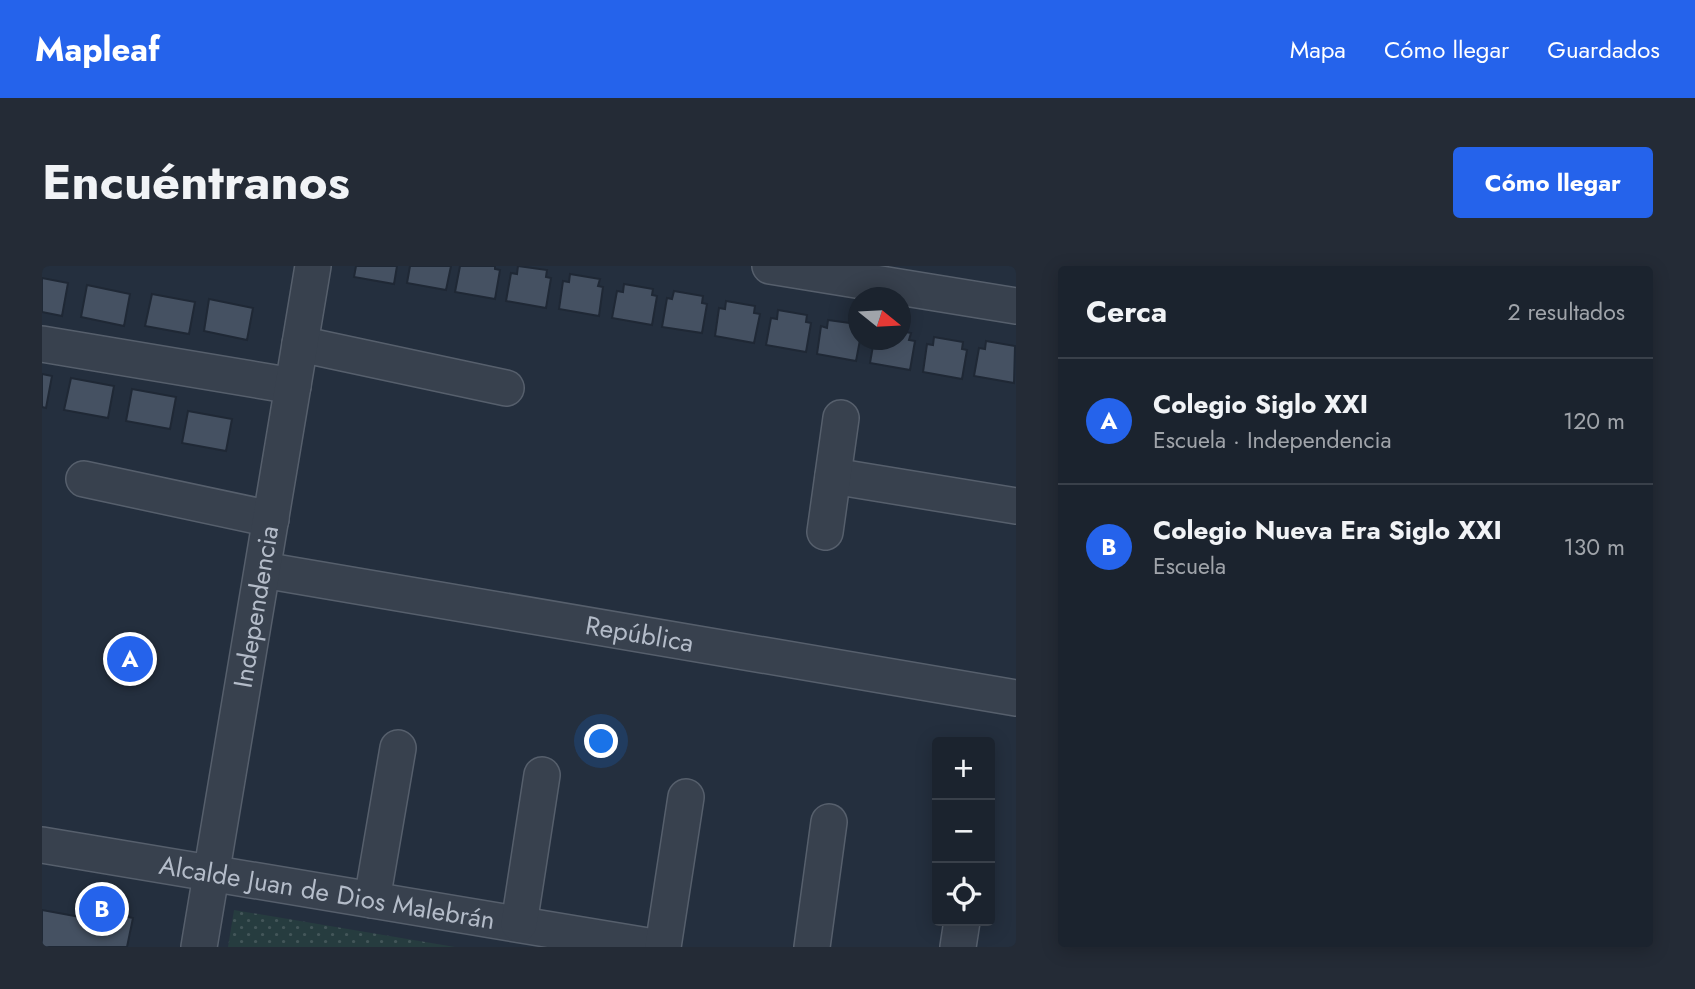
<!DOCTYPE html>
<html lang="es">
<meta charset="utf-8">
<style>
body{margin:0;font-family:Jost,sans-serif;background:#242b36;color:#f1f3f6}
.controls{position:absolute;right:21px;bottom:21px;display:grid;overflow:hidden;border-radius:7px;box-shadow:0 4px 18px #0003}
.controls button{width:63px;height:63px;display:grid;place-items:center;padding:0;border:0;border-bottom:2px solid #39404a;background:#1b232e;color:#f1f3f6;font:35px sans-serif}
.compass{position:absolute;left:806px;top:21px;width:63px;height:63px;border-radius:50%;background:#1b232e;box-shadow:0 4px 18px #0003;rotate:108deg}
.you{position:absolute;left:560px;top:476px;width:24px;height:24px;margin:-18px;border:5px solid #fff;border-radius:50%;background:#1a73e8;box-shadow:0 0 0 10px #1a73e833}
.badge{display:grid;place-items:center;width:46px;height:46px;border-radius:50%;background:#2563eb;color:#fff;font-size:23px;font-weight:700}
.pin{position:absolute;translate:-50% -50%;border:4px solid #fff;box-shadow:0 2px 7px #0006}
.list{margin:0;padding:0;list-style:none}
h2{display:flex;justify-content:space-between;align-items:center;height:91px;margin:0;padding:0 28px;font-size:30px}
h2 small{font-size:23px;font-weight:400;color:#a0a4aa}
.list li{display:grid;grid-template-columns:46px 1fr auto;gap:21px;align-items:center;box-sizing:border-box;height:126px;padding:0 28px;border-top:2px solid #39404a}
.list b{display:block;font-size:26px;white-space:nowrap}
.list p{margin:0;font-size:23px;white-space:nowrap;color:#a0a4aa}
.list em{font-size:23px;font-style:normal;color:#a0a4aa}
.icon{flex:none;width:38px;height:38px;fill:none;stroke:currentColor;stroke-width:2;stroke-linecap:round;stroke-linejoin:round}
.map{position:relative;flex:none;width:974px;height:681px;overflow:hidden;border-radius:7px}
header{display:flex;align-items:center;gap:42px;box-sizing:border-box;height:98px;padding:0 35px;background:#2563eb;color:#fff}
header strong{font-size:33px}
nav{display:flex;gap:38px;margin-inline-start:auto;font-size:24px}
.intro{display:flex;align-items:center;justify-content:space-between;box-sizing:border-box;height:168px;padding:0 42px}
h1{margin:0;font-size:49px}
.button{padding:18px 32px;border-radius:7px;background:#2563eb;color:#fff;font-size:24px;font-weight:700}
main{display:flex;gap:42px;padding:0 42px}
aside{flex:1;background:#1b232e;border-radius:7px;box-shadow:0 4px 18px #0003}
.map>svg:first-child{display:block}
.grass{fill:url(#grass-dots)}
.building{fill:#455162;stroke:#1f2835;stroke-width:2}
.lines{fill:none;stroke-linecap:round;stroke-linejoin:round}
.minor-casing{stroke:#565f6c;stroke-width:38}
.minor{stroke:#38414e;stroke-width:35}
.labels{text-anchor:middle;stroke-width:6;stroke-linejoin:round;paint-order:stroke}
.street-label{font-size:26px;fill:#b4bcc9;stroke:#1d2633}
</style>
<header>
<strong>Mapleaf</strong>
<nav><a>Mapa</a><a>Cómo llegar</a><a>Guardados</a></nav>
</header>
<div class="intro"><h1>Encuéntranos</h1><a class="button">Cómo llegar</a></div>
<main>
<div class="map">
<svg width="974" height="681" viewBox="0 0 974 681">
<defs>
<pattern id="grass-dots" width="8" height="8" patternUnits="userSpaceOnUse" patternTransform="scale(1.75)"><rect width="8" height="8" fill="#263c3f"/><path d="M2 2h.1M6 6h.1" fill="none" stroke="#435659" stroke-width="1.8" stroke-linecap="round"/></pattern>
</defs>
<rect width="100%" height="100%" fill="#242f3e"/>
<!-- grass -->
<path class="grass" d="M 192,644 L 413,681 L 186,681 Z"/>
<!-- building -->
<g class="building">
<path d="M 314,0 L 355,0 L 352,18 L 312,11 Z"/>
<path d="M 368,0 L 409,0 L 404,24 L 365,17 Z"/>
<path d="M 418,0 L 453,0 L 453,3 L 458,4 L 453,33 L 413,26 Z"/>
<path d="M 476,0 L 505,4 L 504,11 L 509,12 L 504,42 L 464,35 L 469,7 L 475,8 Z"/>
<path d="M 528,8 L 558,13 L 556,20 L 561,21 L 557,50 L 517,43 L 521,15 L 527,16 Z"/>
<path d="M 0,12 L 26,17 L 20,50 L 0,46 Z"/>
<path d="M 582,18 L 611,23 L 610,29 L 615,30 L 610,59 L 570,52 L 575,25 L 581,26 Z"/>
<path d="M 45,19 L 88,28 L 82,60 L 39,51 Z"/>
<path d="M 632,25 L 661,30 L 660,37 L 665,38 L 660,67 L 620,61 L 625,32 L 630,33 Z"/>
<path d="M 110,28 L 153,36 L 147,68 L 103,60 Z"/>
<path d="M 167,33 L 211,42 L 205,74 L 162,65 Z"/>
<path d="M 684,35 L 713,40 L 712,47 L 718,48 L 712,77 L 673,70 L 677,42 L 683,43 Z"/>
<path d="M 736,44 L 765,49 L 764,56 L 769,57 L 764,86 L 724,79 L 729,52 L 735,53 Z"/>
<path d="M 786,54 L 815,58 L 818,74 L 814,95 L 775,88 L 779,60 L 785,62 Z"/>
<path d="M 858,65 L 869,67 L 867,74 L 873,75 L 868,104 L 828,97 L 832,74 L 858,74 Z"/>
<path d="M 892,71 L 921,76 L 920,83 L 925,84 L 920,113 L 881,106 L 885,78 L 891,79 Z"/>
<path d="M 944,75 L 973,80 L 972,117 L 932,110 L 937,82 L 943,83 Z"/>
<path d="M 0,108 L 10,110 L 4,142 L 0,141 Z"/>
<path d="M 29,112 L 72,120 L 66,152 L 22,144 Z"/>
<path d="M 90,123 L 134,131 L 128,163 L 84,155 Z"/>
<path d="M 146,145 L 190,153 L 184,185 L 140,177 Z"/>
<path d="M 0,644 L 60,655 L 61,646 L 91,652 L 85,681 L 0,681 Z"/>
</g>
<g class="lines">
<defs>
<g id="minor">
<path d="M 728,0 L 974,40"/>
<path d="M 0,78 L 251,120"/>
<path d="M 258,78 L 464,122"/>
<path d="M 791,210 L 974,240"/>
<path d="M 42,213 L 229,253"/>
<path d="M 783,266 L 799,152"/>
<path id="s1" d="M 221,304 L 974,432"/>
<path id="s2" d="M 0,579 L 612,681"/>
<path d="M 330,634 L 356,482"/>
<path d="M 477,658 L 500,509"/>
<path id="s3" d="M 157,681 L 271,0"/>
<path d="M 621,681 L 644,531"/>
<path d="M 770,681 L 787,556"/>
<path d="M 916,681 L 920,655"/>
</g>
</defs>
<!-- minor casing -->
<use href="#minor" class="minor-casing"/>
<!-- minor -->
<use href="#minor" class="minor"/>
</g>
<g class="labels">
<!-- street labels -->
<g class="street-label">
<text dy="9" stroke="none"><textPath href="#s3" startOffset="345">Independencia</textPath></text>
<text dy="9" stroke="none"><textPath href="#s1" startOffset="382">República</textPath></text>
<text dy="9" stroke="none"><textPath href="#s2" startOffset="289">Alcalde Juan de Dios Malebrán</textPath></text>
</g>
</g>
</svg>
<div class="controls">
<button>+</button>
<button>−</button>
<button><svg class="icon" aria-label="locate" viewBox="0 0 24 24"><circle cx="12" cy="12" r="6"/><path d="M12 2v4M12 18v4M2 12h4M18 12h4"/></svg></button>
</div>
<svg class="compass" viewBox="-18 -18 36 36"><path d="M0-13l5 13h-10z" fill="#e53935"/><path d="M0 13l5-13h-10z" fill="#a0a4aa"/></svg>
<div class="you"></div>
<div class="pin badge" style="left:88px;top:393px">A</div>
<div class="pin badge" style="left:60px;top:643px">B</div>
</div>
<aside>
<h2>Cerca<small>2 resultados</small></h2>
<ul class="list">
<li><span class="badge">A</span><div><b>Colegio Siglo XXI</b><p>Escuela · Independencia</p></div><em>120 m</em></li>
<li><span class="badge">B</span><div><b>Colegio Nueva Era Siglo XXI</b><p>Escuela</p></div><em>130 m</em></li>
</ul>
</aside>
</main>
